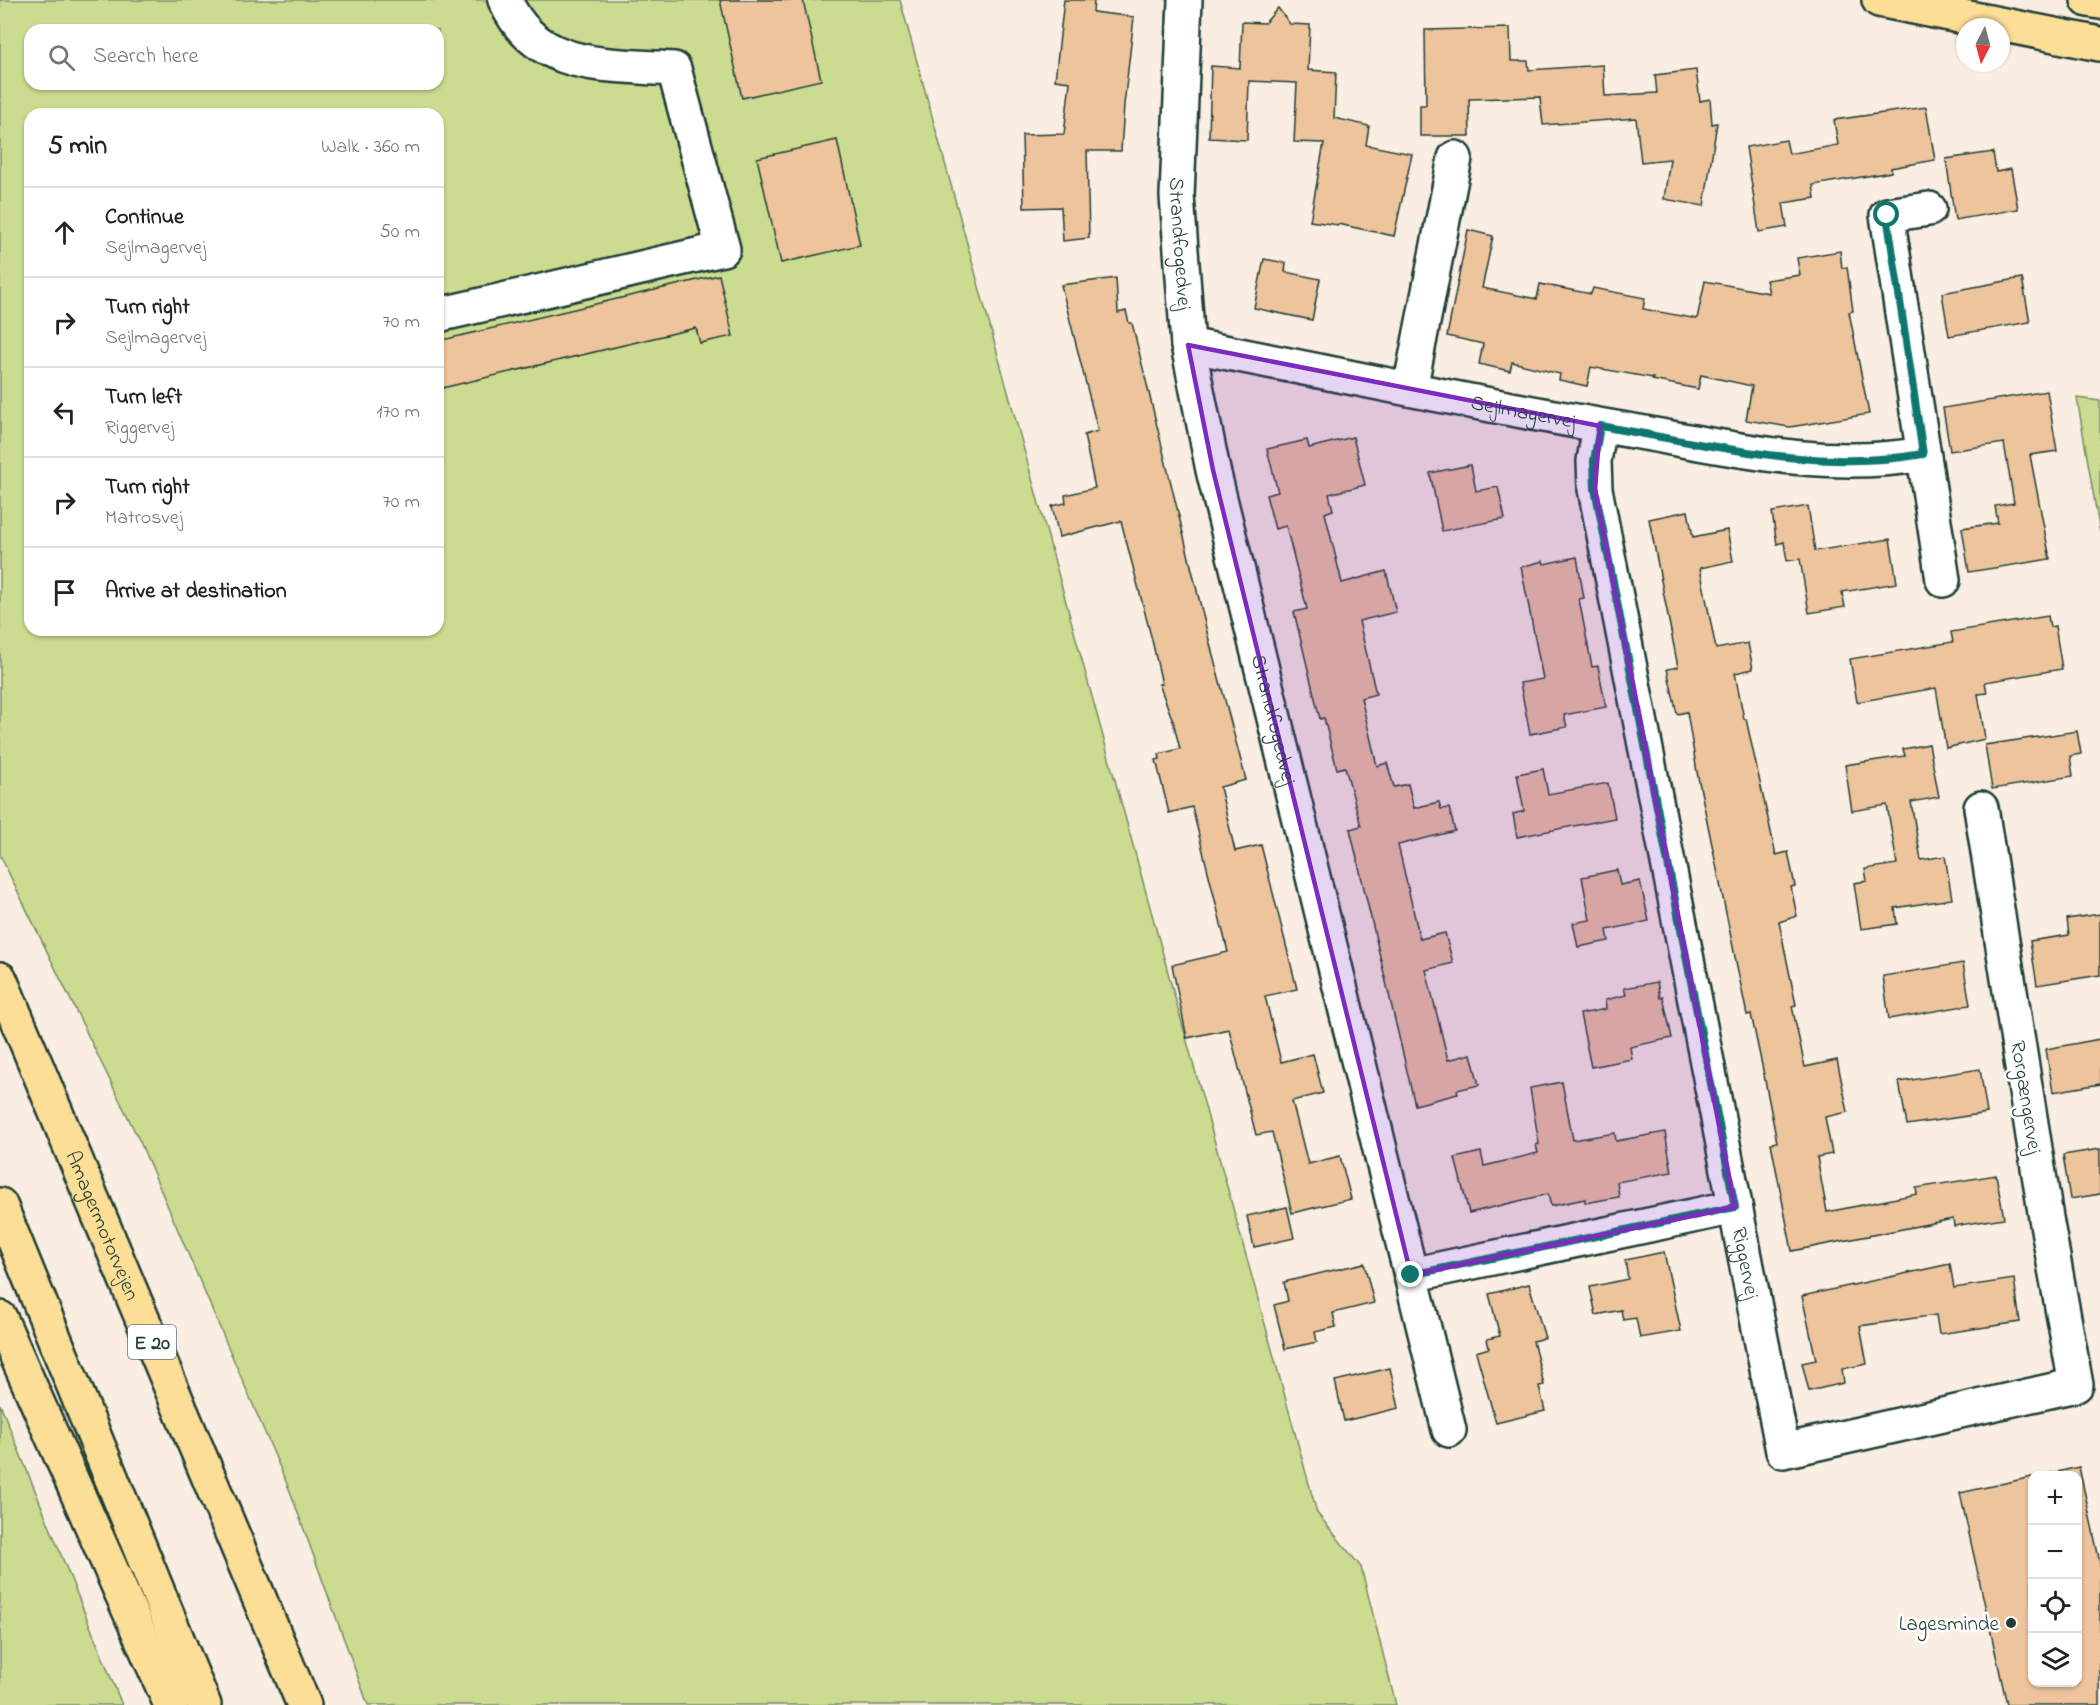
<!DOCTYPE html>
<meta charset="utf-8">
<style>
body{margin:0;font-family:"Indie Flower",sans-serif;background:#f6f6f6;color:#222}
.controls{position:absolute;right:18px;bottom:18px;display:grid;overflow:hidden;border-radius:12px;box-shadow:0 2px 4px #0004}
.controls button{width:54px;height:54px;display:grid;place-items:center;padding:0;border:0;border-bottom:2px solid #e0e0e0;background:#fff;color:#222;font:30px sans-serif}
.compass{position:absolute;left:1956px;top:18px;width:54px;height:54px;border-radius:50%;background:#fff;box-shadow:0 2px 4px #0004;rotate:186deg}
.stop{position:absolute;width:18px;height:18px;margin:-14px;border:4px solid #0f766e;border-radius:50%;background:#fff}
.stop.end{background:#0f766e;border-color:#fff;box-shadow:0 2px 6px #0008}
.list{margin:0;padding:0;list-style:none}
h2{display:flex;justify-content:space-between;align-items:center;height:78px;margin:0;padding:0 24px;font-size:26px}
h2 small{font-size:20px;font-weight:400;color:#767676}
.list li{display:grid;grid-template-columns:39px 1fr auto;gap:18px;align-items:center;box-sizing:border-box;height:90px;padding:0 24px;border-top:2px solid #e0e0e0}
.list b{display:block;font-size:22px;white-space:nowrap}
.list p{margin:0;font-size:20px;white-space:nowrap;color:#767676}
.list em{font-size:20px;font-style:normal;color:#767676}
.icon{flex:none;width:33px;height:33px;fill:none;stroke:currentColor;stroke-width:2;stroke-linecap:round;stroke-linejoin:round}
.map{position:relative;flex:none;width:2100px;height:1705px;overflow:hidden}
.search{position:absolute;background:#fff;box-shadow:0 2px 4px #0004;left:24px;top:24px;width:420px;height:66px;display:flex;align-items:center;gap:15px;box-sizing:border-box;padding:0 21px;border-radius:18px;color:#767676;font-size:22px}
.panel{position:absolute;background:#fff;box-shadow:0 2px 4px #0004;left:24px;top:108px;width:420px;height:528px;border-radius:18px}
.map>svg:first-child{display:block}
.green{fill:#cbdc90;stroke:#758c62;stroke-width:1.5;fill-rule:evenodd}
.building{fill:#eec49d;stroke:#1f3d34;stroke-width:1.5}
.lines{fill:none;stroke-linecap:round;stroke-linejoin:round}
.minor-casing{stroke:#1f3d34;stroke-width:38}
.major-casing{stroke:#1f3d34;stroke-width:38}
.highway-casing{stroke:#1f3d34;stroke-width:38}
.minor{stroke:#fff;stroke-width:33}
.major{stroke:#fcde96;stroke-width:33}
.highway{stroke:#fcde96;stroke-width:33}
.route{stroke:#0f766e;stroke-width:8}
.marked{fill:#7b2cbf;fill-opacity:0.2;stroke:#7b2cbf;stroke-width:4.5;stroke-linejoin:round}
.poi-dot{fill:#1f3d34;stroke:#fff;stroke-width:2}
.labels{text-anchor:middle;stroke-width:5;stroke-linejoin:round;paint-order:stroke}
.shield{fill:#fff;stroke:#627771;stroke-width:1.5}
.shield-label{font-size:20px;font-weight:bold;fill:#1f3d34}
.street-label{font-size:21px;fill:#1f3d34;stroke:#fff}
.poi-label{font-size:21px;fill:#1f3d34;stroke:#fff;text-anchor:end}
</style>
<div class="map">
<svg width="2100" height="1705" viewBox="0 0 2100 1705">
<rect width="100%" height="100%" fill="#faede2"/>
<filter id="ink" filterUnits="userSpaceOnUse"><feTurbulence type="fractalNoise" baseFrequency=".0167" numOctaves="2"/><feDisplacementMap in="SourceGraphic" scale="12" xChannelSelector="R" yChannelSelector="G"/><feConvolveMatrix kernelMatrix="1 2 1 2 8 2 1 2 1" color-interpolation-filters="sRGB"/></filter>
<g filter="url(#ink)">
<!-- green -->
<g class="green">
<path d="M 0,0 L 900,0 L 1317,1513 L 1361,1567 L 1396,1705 L 368,1705 L 290,1491 L 141,1144 L 0,855 ZM 30,30 L 438,30 L 438,84 L 30,84 ZM 30,114 L 438,114 L 438,630 L 30,630 Z"/>
<path d="M 2077,398 L 2100,401 L 2100,533 Z"/>
<path d="M 0,1404 L 122,1705 L 0,1705 Z"/>
</g>
<!-- building -->
<g class="building">
<path d="M 720,0 L 803,0 L 821,80 L 742,98 Z"/>
<path d="M 1064,0 L 1094,0 L 1093,12 L 1134,17 L 1124,105 L 1121,151 L 1087,151 L 1089,238 L 1063,241 L 1061,207 L 1024,208 L 1022,135 L 1064,134 L 1070,82 L 1055,80 Z"/>
<path d="M 1278,8 L 1290,24 L 1310,25 L 1308,70 L 1336,72 L 1334,118 L 1369,126 L 1366,145 L 1412,154 L 1394,236 L 1338,224 L 1338,225 L 1310,221 L 1324,143 L 1294,142 L 1297,83 L 1249,81 L 1247,140 L 1209,138 L 1211,66 L 1240,68 L 1242,22 L 1265,23 Z"/>
<path d="M 1510,28 L 1511,61 L 1528,61 L 1529,70 L 1603,65 L 1605,96 L 1657,93 L 1655,75 L 1696,70 L 1700,101 L 1710,99 L 1712,124 L 1717,123 L 1704,206 L 1664,199 L 1670,159 L 1641,162 L 1636,118 L 1543,125 L 1540,97 L 1469,99 L 1470,136 L 1420,136 L 1420,105 L 1426,105 L 1425,30 Z"/>
<path d="M 1926,107 L 1935,160 L 1891,168 L 1891,172 L 1813,185 L 1815,198 L 1783,203 L 1787,227 L 1759,232 L 1746,147 L 1786,140 L 1789,154 L 1838,145 L 1834,120 Z"/>
<path d="M 837,140 L 860,245 L 781,263 L 757,158 Z"/>
<path d="M 1993,152 L 1996,172 L 2011,169 L 2018,209 L 1955,220 L 1946,159 Z"/>
<path d="M 1468,230 L 1493,236 L 1482,288 L 1537,299 L 1540,284 L 1591,294 L 1593,288 L 1645,298 L 1643,309 L 1697,319 L 1705,281 L 1769,293 L 1766,280 L 1800,275 L 1797,258 L 1840,251 L 1842,268 L 1847,267 L 1853,311 L 1849,312 L 1869,414 L 1790,427 L 1746,420 L 1752,386 L 1701,375 L 1698,389 L 1652,380 L 1653,378 L 1591,367 L 1587,386 L 1559,380 L 1560,374 L 1512,362 L 1510,371 L 1479,364 L 1483,344 L 1447,336 Z"/>
<path d="M 1264,259 L 1286,263 L 1285,272 L 1320,279 L 1312,320 L 1254,308 Z"/>
<path d="M 719,275 L 733,336 L 700,343 L 696,328 L 438,389 L 438,341 Z"/>
<path d="M 1116,278 L 1118,313 L 1126,311 L 1129,323 L 1132,323 L 1208,636 L 1246,780 L 1220,787 L 1235,851 L 1261,845 L 1297,989 L 1265,996 L 1281,1062 L 1313,1054 L 1323,1093 L 1292,1101 L 1308,1164 L 1340,1156 L 1351,1199 L 1292,1213 L 1272,1132 L 1256,1135 L 1229,1029 L 1187,1038 L 1172,965 L 1228,952 L 1192,807 L 1169,813 L 1156,760 L 1160,759 L 1159,754 L 1180,749 L 1173,721 L 1159,684 L 1162,684 L 1152,640 L 1121,521 L 1059,537 L 1052,506 L 1066,503 L 1065,495 L 1095,488 L 1084,435 L 1098,431 L 1061,285 Z"/>
<path d="M 2022,278 L 2030,322 L 1949,336 L 1942,293 Z"/>
<path d="M 2047,391 L 2057,451 L 2030,455 L 2050,559 L 1969,572 L 1962,528 L 1998,523 L 1995,506 L 2014,503 L 2004,443 L 1950,451 L 1943,408 Z"/>
<path d="M 1353,437 L 1365,485 L 1329,494 L 1333,510 L 1325,513 L 1342,583 L 1386,571 L 1396,612 L 1359,621 L 1376,694 L 1361,698 L 1377,766 L 1387,763 L 1394,787 L 1408,784 L 1414,808 L 1439,802 L 1441,809 L 1449,808 L 1455,831 L 1398,845 L 1420,939 L 1445,933 L 1453,963 L 1426,970 L 1448,1060 L 1471,1054 L 1479,1085 L 1457,1090 L 1458,1094 L 1415,1105 L 1350,829 L 1361,826 L 1345,767 L 1337,769 L 1324,718 L 1320,719 L 1294,612 L 1307,609 L 1286,526 L 1275,529 L 1266,495 L 1278,492 L 1267,449 L 1307,440 L 1309,448 Z"/>
<path d="M 1471,465 L 1476,491 L 1498,487 L 1505,519 L 1442,531 L 1430,473 Z"/>
<path d="M 1808,506 L 1815,551 L 1890,539 L 1897,583 L 1842,592 L 1845,607 L 1809,613 L 1800,559 L 1787,561 L 1784,542 L 1777,544 L 1772,512 Z"/>
<path d="M 1688,511 L 1693,537 L 1727,530 L 1733,561 L 1700,568 L 1716,649 L 1748,643 L 1753,669 L 1735,673 L 1744,719 L 1746,719 L 1776,855 L 1788,852 L 1795,886 L 1791,887 L 1797,916 L 1779,922 L 1796,1005 L 1792,1006 L 1805,1067 L 1837,1060 L 1848,1112 L 1825,1117 L 1832,1154 L 1817,1157 L 1827,1212 L 1917,1194 L 1916,1188 L 1996,1175 L 2004,1218 L 1954,1226 L 1953,1219 L 1792,1251 L 1771,1143 L 1777,1142 L 1763,1070 L 1751,1014 L 1747,1015 L 1697,772 L 1687,712 L 1677,714 L 1667,669 L 1678,667 L 1649,519 Z"/>
<path d="M 1577,557 L 1584,598 L 1579,599 L 1592,667 L 1598,666 L 1606,707 L 1564,715 L 1567,727 L 1530,734 L 1520,683 L 1543,679 L 1521,567 L 1543,561 L 1544,564 Z"/>
<path d="M 2048,616 L 2050,627 L 2055,626 L 2062,669 L 1985,682 L 1987,693 L 1978,694 L 1985,739 L 1946,748 L 1936,688 L 1857,702 L 1850,659 L 1953,642 L 1951,632 Z"/>
<path d="M 2077,731 L 2081,754 L 2070,756 L 2073,776 L 1992,789 L 1985,745 Z"/>
<path d="M 1929,744 L 1939,797 L 1911,802 L 1921,860 L 1945,856 L 1952,899 L 1895,908 L 1897,924 L 1861,929 L 1854,883 L 1867,881 L 1865,869 L 1897,864 L 1887,805 L 1852,811 L 1845,765 L 1905,756 L 1903,749 Z"/>
<path d="M 1543,769 L 1548,794 L 1608,783 L 1615,818 L 1517,837 L 1513,814 L 1524,811 L 1517,774 Z"/>
<path d="M 1617,870 L 1620,885 L 1640,881 L 1649,921 L 1607,930 L 1609,941 L 1578,947 L 1573,923 L 1590,920 L 1582,877 Z"/>
<path d="M 2100,914 L 2100,975 L 2037,985 L 2030,941 L 2069,935 L 2067,919 Z"/>
<path d="M 1963,963 L 1970,1005 L 1889,1019 L 1883,976 Z"/>
<path d="M 1657,982 L 1660,998 L 1663,997 L 1672,1038 L 1630,1047 L 1632,1059 L 1591,1067 L 1580,1014 L 1606,1009 L 1605,1000 L 1626,995 L 1624,988 Z"/>
<path d="M 2100,1039 L 2100,1084 L 2053,1092 L 2046,1049 Z"/>
<path d="M 1980,1069 L 1987,1113 L 1907,1125 L 1899,1082 Z"/>
<path d="M 1562,1082 L 1573,1140 L 1615,1133 L 1616,1141 L 1665,1132 L 1672,1172 L 1617,1182 L 1619,1197 L 1585,1203 L 1585,1199 L 1551,1206 L 1548,1194 L 1469,1213 L 1455,1158 L 1481,1152 L 1484,1166 L 1538,1153 L 1536,1145 L 1539,1144 L 1530,1088 Z"/>
<path d="M 2100,1149 L 2100,1194 L 2070,1199 L 2063,1155 Z"/>
<path d="M 1287,1207 L 1294,1238 L 1254,1247 L 1247,1216 Z"/>
<path d="M 1664,1252 L 1681,1331 L 1640,1338 L 1636,1318 L 1623,1320 L 1621,1310 L 1596,1315 L 1590,1287 L 1628,1279 L 1625,1260 Z"/>
<path d="M 1364,1263 L 1374,1303 L 1333,1313 L 1336,1327 L 1315,1332 L 1317,1342 L 1285,1349 L 1274,1305 L 1288,1301 L 1284,1282 Z"/>
<path d="M 1950,1264 L 1954,1288 L 2014,1279 L 2020,1322 L 1939,1334 L 1936,1315 L 1860,1326 L 1867,1364 L 1842,1369 L 1844,1383 L 1809,1391 L 1802,1363 L 1816,1360 L 1802,1296 Z"/>
<path d="M 1529,1284 L 1545,1338 L 1533,1341 L 1544,1385 L 1539,1386 L 1545,1411 L 1496,1423 L 1476,1352 L 1489,1348 L 1487,1339 L 1500,1336 L 1489,1294 Z"/>
<path d="M 1390,1368 L 1399,1408 L 1344,1421 L 1335,1381 Z"/>
<path d="M 2079,1467 L 2100,1563 L 2100,1705 L 2007,1705 L 1960,1493 L 2032,1477 L 2032,1683 L 2078,1683 L 2078,1476 L 2040,1476 Z"/>
</g>
<g class="lines">
<defs>
<g id="minor">
<path id="s1" d="M 1185,0 L 1177,196 L 1188,345 L 1213,470 L 1449,1430"/>
<path d="M 1929,209 L 1887,215 L 1943,580"/>
<path d="M 438,315 L 723,249 L 674,69 C 608,64 536,72 505,0"/>
<path id="s2" d="M 1188,345 C 1338,374 1488,407 1639,432 C 1733,449 1828,471 1923,454"/>
<path d="M 1410,389 L 1455,158"/>
<path id="s3" d="M 1600,426 L 1594,461 L 1595,489 L 1783,1451 L 2076,1385 L 2046,1218 L 1981,808"/>
<path d="M 1411,1275 L 1735,1207"/>
</g>
<g id="major">
<path d="M 1879,0 L 2100,44"/>
<path d="M 2088,0 L 2100,2"/>
</g>
<g id="highway">
<path id="s4" d="M 0,979 L 304,1705"/>
<path d="M 0,1205 L 204,1705"/>
<path d="M 0,1318 L 171,1705"/>
</g>
</defs>
<!-- minor casing -->
<use href="#minor" class="minor-casing"/>
<!-- major casing -->
<use href="#major" class="major-casing"/>
<!-- highway casing -->
<use href="#highway" class="highway-casing"/>
<!-- minor -->
<use href="#minor" class="minor"/>
<!-- major -->
<use href="#major" class="major"/>
<!-- highway -->
<use href="#highway" class="highway"/>
</g>
</g>
<g class="lines" filter="url(#ink)">
<!-- route -->
<path class="route" d="M 1411,1275 L 1735,1207 L 1595,489 L 1594,461 L 1600,426 C 1706,444 1816,473 1923,454 L 1887,215"/>
</g>
<!-- marked area -->
<path class="marked" d="M 1188,345 L 1600,426 L 1595,489 L 1735,1207 L 1411,1275 L 1213,470 Z"/>
<!-- markers -->
<circle class="poi-dot" cx="2011" cy="1623" r="6"/>
<g class="labels">
<!-- shield labels -->
<rect class="shield" x="128" y="1325" width="48" height="34" rx="4.5"/>
<g class="shield-label">
<text x="152" y="1349">E 20</text>
</g>
<!-- street labels -->
<g class="street-label">
<text dy="7" stroke="none"><textPath href="#s1" startOffset="244">Strandfogedvej</textPath></text>
<text dy="7" stroke="none"><textPath href="#s2" startOffset="342">Sejlmagervej</textPath></text>
<text dy="7" stroke="none"><textPath href="#s1" startOffset="730">Strandfogedvej</textPath></text>
<text transform="translate(2027 1097) rotate(81)" y="7">Rorgængervej</text>
<text dy="7" stroke="none"><textPath href="#s4" startOffset="267">Amagermotorvejen</textPath></text>
<text dy="7" stroke="none"><textPath href="#s3" startOffset="852">Riggervej</textPath></text>
</g>
<!-- poi labels -->
<g class="poi-label">
<text x="1999" y="1630">Lagesminde</text>
</g>
</g>
</svg>
<div class="controls">
<button>+</button>
<button>−</button>
<button><svg class="icon" aria-label="locate" viewBox="0 0 24 24"><circle cx="12" cy="12" r="6"/><path d="M12 2v4M12 18v4M2 12h4M18 12h4"/></svg></button>
<button><svg class="icon" aria-label="layers" viewBox="0 0 24 24"><path d="M12 4l9 5-9 5-9-5zM3 14l9 5 9-5"/></svg></button>
</div>
<svg class="compass" viewBox="-18 -18 36 36"><path d="M0-13l5 13h-10z" fill="#e53935"/><path d="M0 13l5-13h-10z" fill="#767676"/></svg>
<div class="stop" style="left:1887px;top:215px"></div>
<div class="stop end" style="left:1411px;top:1275px"></div>
<div class="search"><svg class="icon" aria-label="search" viewBox="0 0 24 24"><circle cx="10" cy="10" r="6"/><path d="M15 15l6 6"/></svg>Search here</div>
<section class="panel">
<h2>5 min<small>Walk · 360 m</small></h2>
<ul class="list">
<li><svg class="icon" aria-label="ahead" viewBox="0 0 24 24"><path d="M12 20V5M6 11l6-6 6 6"/></svg><div><b>Continue</b><p>Sejlmagervej</p></div><em>50 m</em></li>
<li><svg class="icon" aria-label="right" viewBox="0 0 24 24"><path d="M7 20v-9h11M14 6l5 5-5 5"/></svg><div><b>Turn right</b><p>Sejlmagervej</p></div><em>70 m</em></li>
<li><svg class="icon" aria-label="left" viewBox="0 0 24 24"><path d="M17 20v-9H6M10 6l-5 5 5 5"/></svg><div><b>Turn left</b><p>Riggervej</p></div><em>170 m</em></li>
<li><svg class="icon" aria-label="right" viewBox="0 0 24 24"><path d="M7 20v-9h11M14 6l5 5-5 5"/></svg><div><b>Turn right</b><p>Matrosvej</p></div><em>70 m</em></li>
<li><svg class="icon" aria-label="arrive" viewBox="0 0 24 24"><path d="M6 21V4h12l-3 4 3 4H6"/></svg><div><b>Arrive at destination</b></div></li>
</ul>
</section>
</div>
